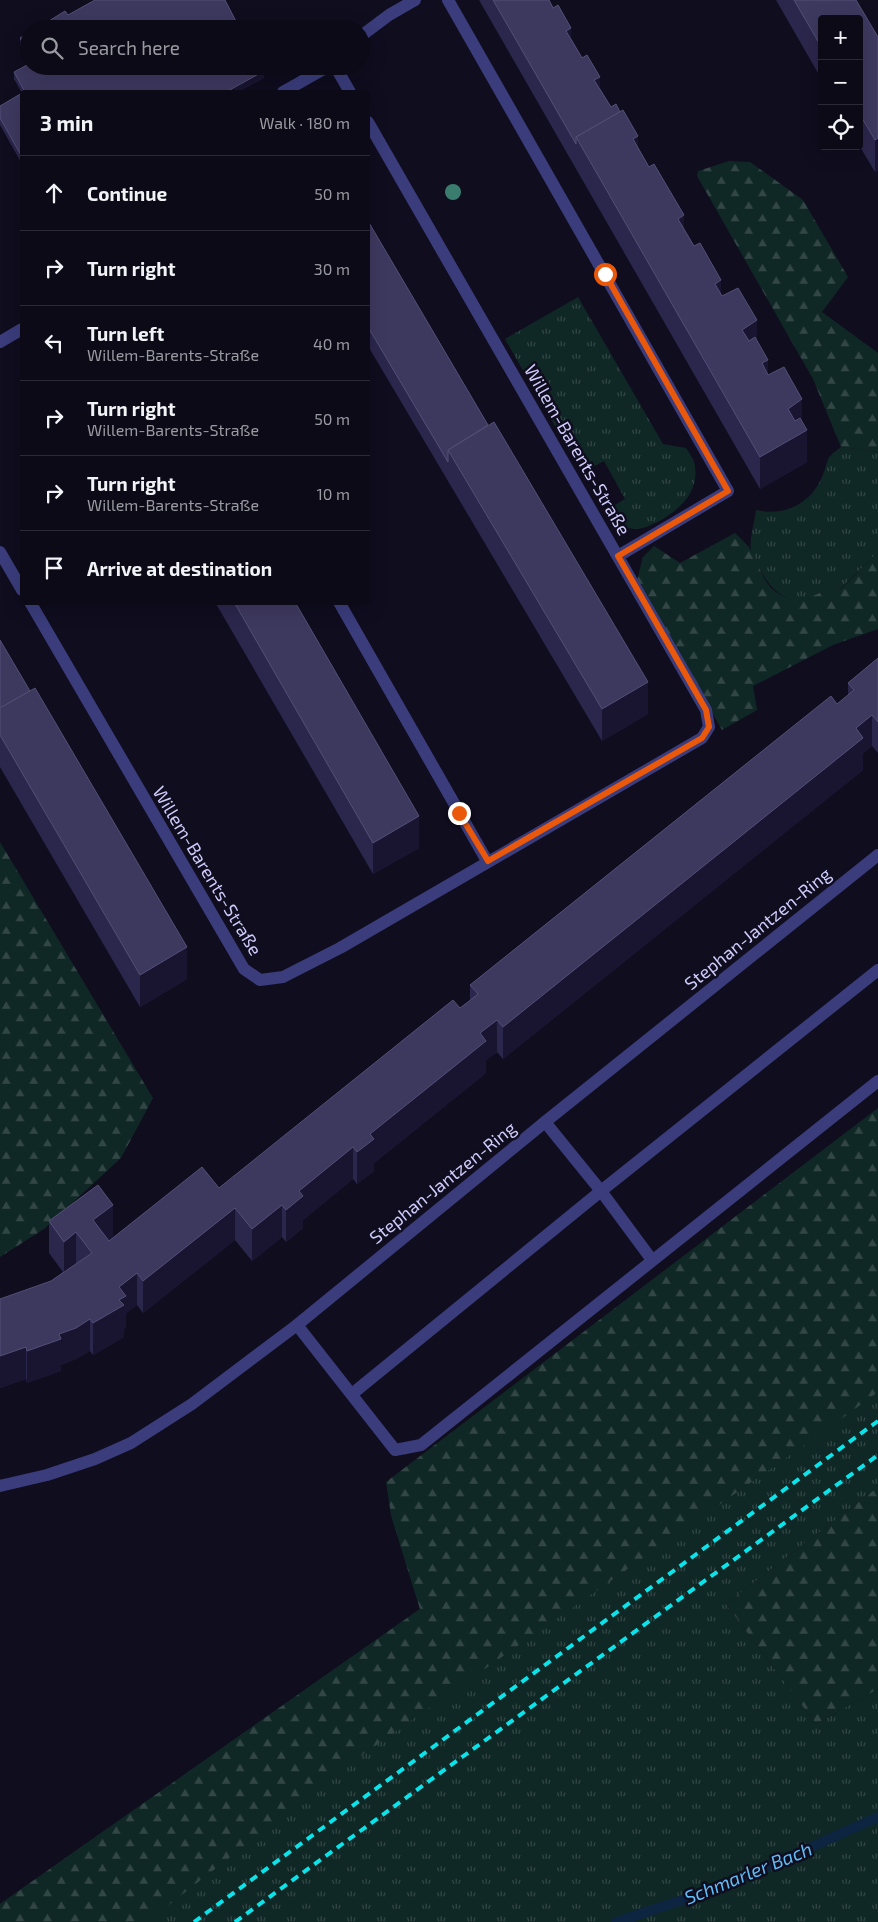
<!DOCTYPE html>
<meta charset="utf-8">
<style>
body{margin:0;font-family:"Exo 2",sans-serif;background:#191823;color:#f1f3f6}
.controls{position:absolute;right:15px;top:15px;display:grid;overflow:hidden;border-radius:5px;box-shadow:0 5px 20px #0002}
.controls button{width:45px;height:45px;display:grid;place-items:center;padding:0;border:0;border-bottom:1px solid #2b2b35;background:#0b0a16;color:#f1f3f6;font:25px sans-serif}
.stop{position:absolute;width:15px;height:15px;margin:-11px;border:4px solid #ea580c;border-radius:50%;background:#fff}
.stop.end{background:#ea580c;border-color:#fff;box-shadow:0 1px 5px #0008}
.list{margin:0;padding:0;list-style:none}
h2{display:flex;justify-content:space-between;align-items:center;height:65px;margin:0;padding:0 20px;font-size:21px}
h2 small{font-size:16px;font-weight:400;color:#9a9aa1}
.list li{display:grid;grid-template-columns:32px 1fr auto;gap:15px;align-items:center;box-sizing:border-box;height:75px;padding:0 20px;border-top:1px solid #2b2b35}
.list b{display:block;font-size:19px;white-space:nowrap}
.list p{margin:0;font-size:16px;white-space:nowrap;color:#9a9aa1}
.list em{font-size:16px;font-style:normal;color:#9a9aa1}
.icon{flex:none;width:28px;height:28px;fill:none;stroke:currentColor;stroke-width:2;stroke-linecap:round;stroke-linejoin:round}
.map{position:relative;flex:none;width:878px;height:1922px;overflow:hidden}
.search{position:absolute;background:#0b0a16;box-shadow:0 5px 20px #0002;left:20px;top:20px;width:350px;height:55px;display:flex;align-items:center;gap:12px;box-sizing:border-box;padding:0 18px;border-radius:28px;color:#9a9aa1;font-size:19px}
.panel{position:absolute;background:#0b0a16;box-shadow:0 5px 20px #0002;left:20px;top:90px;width:350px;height:515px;border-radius:5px}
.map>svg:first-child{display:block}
.grass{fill:url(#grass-tufts)}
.forest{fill:url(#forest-firs)}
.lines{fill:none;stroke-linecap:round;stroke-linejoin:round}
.stream{stroke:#0e2541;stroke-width:10}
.lane{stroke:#3a3c7b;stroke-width:12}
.street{stroke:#3a3c7b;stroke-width:12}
.rail{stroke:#0be3ea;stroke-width:4;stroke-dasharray:8 6;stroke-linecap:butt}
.tree{fill:#3a7d6f}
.wall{fill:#2b264b}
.shaded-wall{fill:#191531}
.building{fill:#3d385e;stroke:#544f77}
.route{stroke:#ea580c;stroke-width:6}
.labels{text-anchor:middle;stroke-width:5;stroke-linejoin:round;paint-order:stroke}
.street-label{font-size:18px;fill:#cfccfd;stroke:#0f0d1e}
.water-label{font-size:19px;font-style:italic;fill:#5fbcf7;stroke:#0f0d1e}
</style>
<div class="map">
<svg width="878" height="1922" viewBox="0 0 878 1922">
<defs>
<pattern id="grass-tufts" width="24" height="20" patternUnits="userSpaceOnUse" patternTransform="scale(1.25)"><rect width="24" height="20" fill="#102825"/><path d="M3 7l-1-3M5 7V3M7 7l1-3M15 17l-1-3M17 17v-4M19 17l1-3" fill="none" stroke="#324646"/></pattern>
<pattern id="forest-firs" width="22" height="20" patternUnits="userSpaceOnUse" patternTransform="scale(1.25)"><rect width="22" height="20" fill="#102825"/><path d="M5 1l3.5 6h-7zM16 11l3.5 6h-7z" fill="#324646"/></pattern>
</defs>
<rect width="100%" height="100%" fill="#0f0d1e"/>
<!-- grass -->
<g class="grass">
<path d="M 578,297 L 663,444 L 686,448 C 689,452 692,457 694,462 C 701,488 683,507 663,519 C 656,523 642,530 634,529 C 623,528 611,519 603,512 L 625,499 L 604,461 L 582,473 L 505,339 Z"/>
<path d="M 841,447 L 878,452 L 878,552 L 839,590 L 830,586 C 800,611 774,600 759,567 C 757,562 752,555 751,549 C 749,540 755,521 756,510 C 785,517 812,503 823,475 C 830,457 824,460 841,447 Z"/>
<path d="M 878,1133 L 878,1487 L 726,1604 L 816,1724 L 878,1689 L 878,1922 L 0,1922 L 0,1904 L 420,1609 L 391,1515 Z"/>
</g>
<!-- forest -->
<g class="forest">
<path d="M 729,161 L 750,162 L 803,200 L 848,277 L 822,312 L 878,353 L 878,452 L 841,447 L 813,379 L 697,176 L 698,171 Z"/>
<path d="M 735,533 C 740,538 747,544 751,550 C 757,558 759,569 764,578 C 779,605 808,604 830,586 L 840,590 L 878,552 L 878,629 L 833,645 L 753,686 L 757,710 L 722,730 L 637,580 L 643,557 L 654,546 L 680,563 Z"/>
<path d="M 0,842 L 153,1098 L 121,1158 L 44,1229 L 0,1257 Z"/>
<path d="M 878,1108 L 878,1392 L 833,1425 L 355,1760 L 147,1922 L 0,1922 L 0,1904 L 420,1609 L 391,1515 L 386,1482 Z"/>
<path d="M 878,1487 L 878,1689 L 816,1724 L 726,1604 Z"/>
</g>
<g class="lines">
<!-- stream -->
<path class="stream" d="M 616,1922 L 722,1887 L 878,1817"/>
<!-- lane -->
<g class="lane">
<path d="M 448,0 L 728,491 L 618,556"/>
<path d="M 361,36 L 389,15 L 415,0"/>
<path d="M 283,92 L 329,66"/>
<path d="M 545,1122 L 601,1191 L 652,1260"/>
<path d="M 297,1325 L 395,1450 L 421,1445 L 878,1081"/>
<path d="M 352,1394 L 601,1191 L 878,970"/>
</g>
<!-- street -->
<g class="street">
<path d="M 335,66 L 350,92"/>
<path d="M 0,342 L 22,329"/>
<path d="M 0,552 L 22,590"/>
<path d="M 30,602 L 244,969 L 260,980 L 283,977 L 340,948 L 702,738 L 709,727 L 706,710 L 368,122"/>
<path d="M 339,602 L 487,861"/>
<path d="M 0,1486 L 47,1475 L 95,1459 L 131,1443 L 192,1404 L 297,1325 L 545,1122 L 878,855"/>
</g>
<!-- rail -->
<g class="rail">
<path d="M 194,1922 L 878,1421"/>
<path d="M 235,1922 L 878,1455"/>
</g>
</g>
<!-- trees -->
<circle class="tree" cx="453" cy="192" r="8"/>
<!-- wall -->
<g class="wall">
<path d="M 479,0 L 549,0 L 611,107 L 638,148 L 721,294 L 757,341 L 768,374 L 802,422 L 807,462 L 760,489 Z"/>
<path d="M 776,0 L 856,0 L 878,37 L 878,170 L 875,172 L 859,145 L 859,19 L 822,19 L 822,80 Z"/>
<path d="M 29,33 L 29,60 L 20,45 L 20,38 Z"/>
<path d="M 14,72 L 264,78 L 238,92 L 22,92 L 22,164 L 0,125 L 0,106 L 22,93 L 14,79 Z"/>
<path d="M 368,221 L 648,714 L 602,741 L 368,346 Z"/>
<path d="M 215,602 L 295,602 L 419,848 L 373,874 Z"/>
<path d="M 0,640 L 187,979 L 140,1007 L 0,767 Z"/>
<path d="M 878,658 L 878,753 L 872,746 L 863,753 L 863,770 L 503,1059 L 497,1052 L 486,1060 L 486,1073 L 374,1163 L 374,1171 L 357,1184 L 353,1179 L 303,1220 L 303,1228 L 286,1242 L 282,1237 L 252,1261 L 235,1240 L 143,1313 L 137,1305 L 126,1313 L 126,1327 L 124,1329 L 124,1337 L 93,1355 L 90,1351 L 76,1359 L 61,1365 L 61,1371 L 27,1383 L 26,1379 L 0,1388 L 51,1281 L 63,1272 L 49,1253 L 49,1221 L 108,1240 L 219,1188 L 470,1001 L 470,985 L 837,704 L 848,696 L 848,683 Z"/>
</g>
<!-- shaded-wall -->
<g class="shaded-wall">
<path d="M 571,28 L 571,52 L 566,31 Z"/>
<path d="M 264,71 L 264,78 L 238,92 L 226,92 Z"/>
<path d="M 600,77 L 600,101 L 594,80 Z"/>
<path d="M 638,136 L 638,168 L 633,139 Z"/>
<path d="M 878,138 L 878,170 L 875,172 L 875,140 Z"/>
<path d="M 684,215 L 684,247 L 678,219 Z"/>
<path d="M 721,280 L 721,312 L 715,284 Z"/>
<path d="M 757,320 L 757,352 L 742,330 Z"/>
<path d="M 768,360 L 768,392 L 762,363 Z"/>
<path d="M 802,399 L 802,431 L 788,441 L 788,409 Z"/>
<path d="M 807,430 L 807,462 L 760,489 L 760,457 Z"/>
<path d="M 648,682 L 648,714 L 602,741 L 602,709 Z"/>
<path d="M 872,715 L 872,746 L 863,753 L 863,770 L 503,1059 L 503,1027 Z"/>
<path d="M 419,816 L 419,848 L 373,874 L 373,843 Z"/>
<path d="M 187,947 L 187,979 L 140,1007 L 140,975 Z"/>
<path d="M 497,1020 L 497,1052 L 486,1060 L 486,1073 L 374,1163 L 374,1171 L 357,1184 L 357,1152 L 370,1134 L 480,1033 Z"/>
<path d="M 353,1147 L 353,1179 L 303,1220 L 303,1228 L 286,1242 L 286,1210 L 299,1191 Z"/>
<path d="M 113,1205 L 113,1237 L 93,1251 L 93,1220 Z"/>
<path d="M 282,1205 L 282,1237 L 252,1261 L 252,1229 Z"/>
<path d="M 235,1208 L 235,1240 L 143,1313 L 143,1281 Z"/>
<path d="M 76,1232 L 76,1264 L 64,1274 L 64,1242 Z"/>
<path d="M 137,1273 L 137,1305 L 126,1313 L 126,1327 L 124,1329 L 124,1337 L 93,1355 L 93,1323 L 119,1287 Z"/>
<path d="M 90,1319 L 90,1351 L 76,1359 L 61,1365 L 61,1371 L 27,1383 L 27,1351 L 59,1334 Z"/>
<path d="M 26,1347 L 26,1379 L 0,1388 L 0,1356 Z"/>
</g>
<!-- building -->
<g class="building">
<path d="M 95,0 L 225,0 L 240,29 L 36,29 L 65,11 L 68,15 Z"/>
<path d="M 493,0 L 549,0 L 553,8 L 558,5 L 571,28 L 566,31 L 582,58 L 587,55 L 600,77 L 594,80 L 611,107 L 616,104 L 620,112 L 576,137 L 576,144 Z"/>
<path d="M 794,0 L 856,0 L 878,37 L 878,138 L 875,140 L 859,113 L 859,19 L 822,19 L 822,48 Z"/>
<path d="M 29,33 L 29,53 L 20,38 Z"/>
<path d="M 29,64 L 29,66 L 261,66 L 264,71 L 226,92 L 24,92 L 25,92 L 14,72 Z"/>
<path d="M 22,93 L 22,157 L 0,118 L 0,106 Z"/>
<path d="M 623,110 L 638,136 L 633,139 L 649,167 L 654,164 L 684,215 L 678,219 L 694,246 L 700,243 L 721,280 L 715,284 L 722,296 L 738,288 L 757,320 L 742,330 L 749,341 L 755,337 L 768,360 L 762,363 L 768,375 L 784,367 L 802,399 L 788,409 L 795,421 L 800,418 L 807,430 L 760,457 L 576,137 Z"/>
<path d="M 368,221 L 488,425 L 448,450 L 448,462 L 368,327 Z"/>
<path d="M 494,422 L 648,682 L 602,709 L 448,450 Z"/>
<path d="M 234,602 L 295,602 L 419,816 L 373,843 Z"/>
<path d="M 0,640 L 30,691 L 0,708 Z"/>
<path d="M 878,658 L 878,722 L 872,715 L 856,728 L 863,738 L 503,1027 L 497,1020 L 480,1033 L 486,1041 L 370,1134 L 374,1139 L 357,1152 L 353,1147 L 299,1191 L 303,1196 L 286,1210 L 282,1205 L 252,1229 L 235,1208 L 143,1281 L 137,1273 L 119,1287 L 126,1296 L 119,1300 L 124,1305 L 93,1323 L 90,1319 L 76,1328 L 59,1334 L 61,1339 L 27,1351 L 26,1347 L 0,1356 L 0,1299 L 51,1281 L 92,1253 L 76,1232 L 64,1242 L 49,1221 L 98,1185 L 113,1205 L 93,1220 L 109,1241 L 202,1167 L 219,1188 L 453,1000 L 460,1008 L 468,1002 L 478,994 L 470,985 L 831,696 L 837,704 L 854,690 L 848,683 Z"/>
<path d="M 35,688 L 187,947 L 140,975 L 0,735 L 0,708 Z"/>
</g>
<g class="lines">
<!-- route -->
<path class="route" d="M 459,813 L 488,861 L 702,738 L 709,727 L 706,710 L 618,556 L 728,491 L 605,274"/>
</g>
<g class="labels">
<!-- street labels -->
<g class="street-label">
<text transform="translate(577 450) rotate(60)" y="6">Willem-Barents-Straße</text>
<text transform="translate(207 871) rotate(59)" y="6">Willem-Barents-Straße</text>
<text transform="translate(758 929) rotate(-39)" y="6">Stephan-Jantzen-Ring</text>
<text transform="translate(443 1183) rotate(-39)" y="6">Stephan-Jantzen-Ring</text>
</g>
<!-- water labels -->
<g class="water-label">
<text transform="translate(748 1873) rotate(-22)" y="7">Schmarler Bach</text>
</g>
</g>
</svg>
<div class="controls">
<button>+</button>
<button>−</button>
<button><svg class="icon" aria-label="locate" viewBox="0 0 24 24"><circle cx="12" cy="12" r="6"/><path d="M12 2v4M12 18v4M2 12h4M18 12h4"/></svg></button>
</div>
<div class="stop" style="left:605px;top:274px"></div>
<div class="stop end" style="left:459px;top:813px"></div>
<div class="search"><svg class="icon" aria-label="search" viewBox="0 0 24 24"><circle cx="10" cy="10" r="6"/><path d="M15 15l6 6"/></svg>Search here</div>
<section class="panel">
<h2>3 min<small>Walk · 180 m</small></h2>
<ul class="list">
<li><svg class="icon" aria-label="ahead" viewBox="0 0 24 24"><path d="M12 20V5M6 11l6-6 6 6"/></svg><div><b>Continue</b></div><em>50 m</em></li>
<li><svg class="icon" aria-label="right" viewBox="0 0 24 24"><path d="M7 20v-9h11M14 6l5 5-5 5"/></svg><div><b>Turn right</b></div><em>30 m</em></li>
<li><svg class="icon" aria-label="left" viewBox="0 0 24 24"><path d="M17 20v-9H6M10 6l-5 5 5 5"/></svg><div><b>Turn left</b><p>Willem-Barents-Straße</p></div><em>40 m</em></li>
<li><svg class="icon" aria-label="right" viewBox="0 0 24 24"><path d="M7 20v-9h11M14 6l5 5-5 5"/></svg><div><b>Turn right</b><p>Willem-Barents-Straße</p></div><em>50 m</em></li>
<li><svg class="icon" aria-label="right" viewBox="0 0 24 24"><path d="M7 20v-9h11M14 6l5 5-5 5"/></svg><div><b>Turn right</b><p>Willem-Barents-Straße</p></div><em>10 m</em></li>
<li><svg class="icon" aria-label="arrive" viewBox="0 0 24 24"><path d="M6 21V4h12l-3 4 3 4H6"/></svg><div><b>Arrive at destination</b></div></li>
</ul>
</section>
</div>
